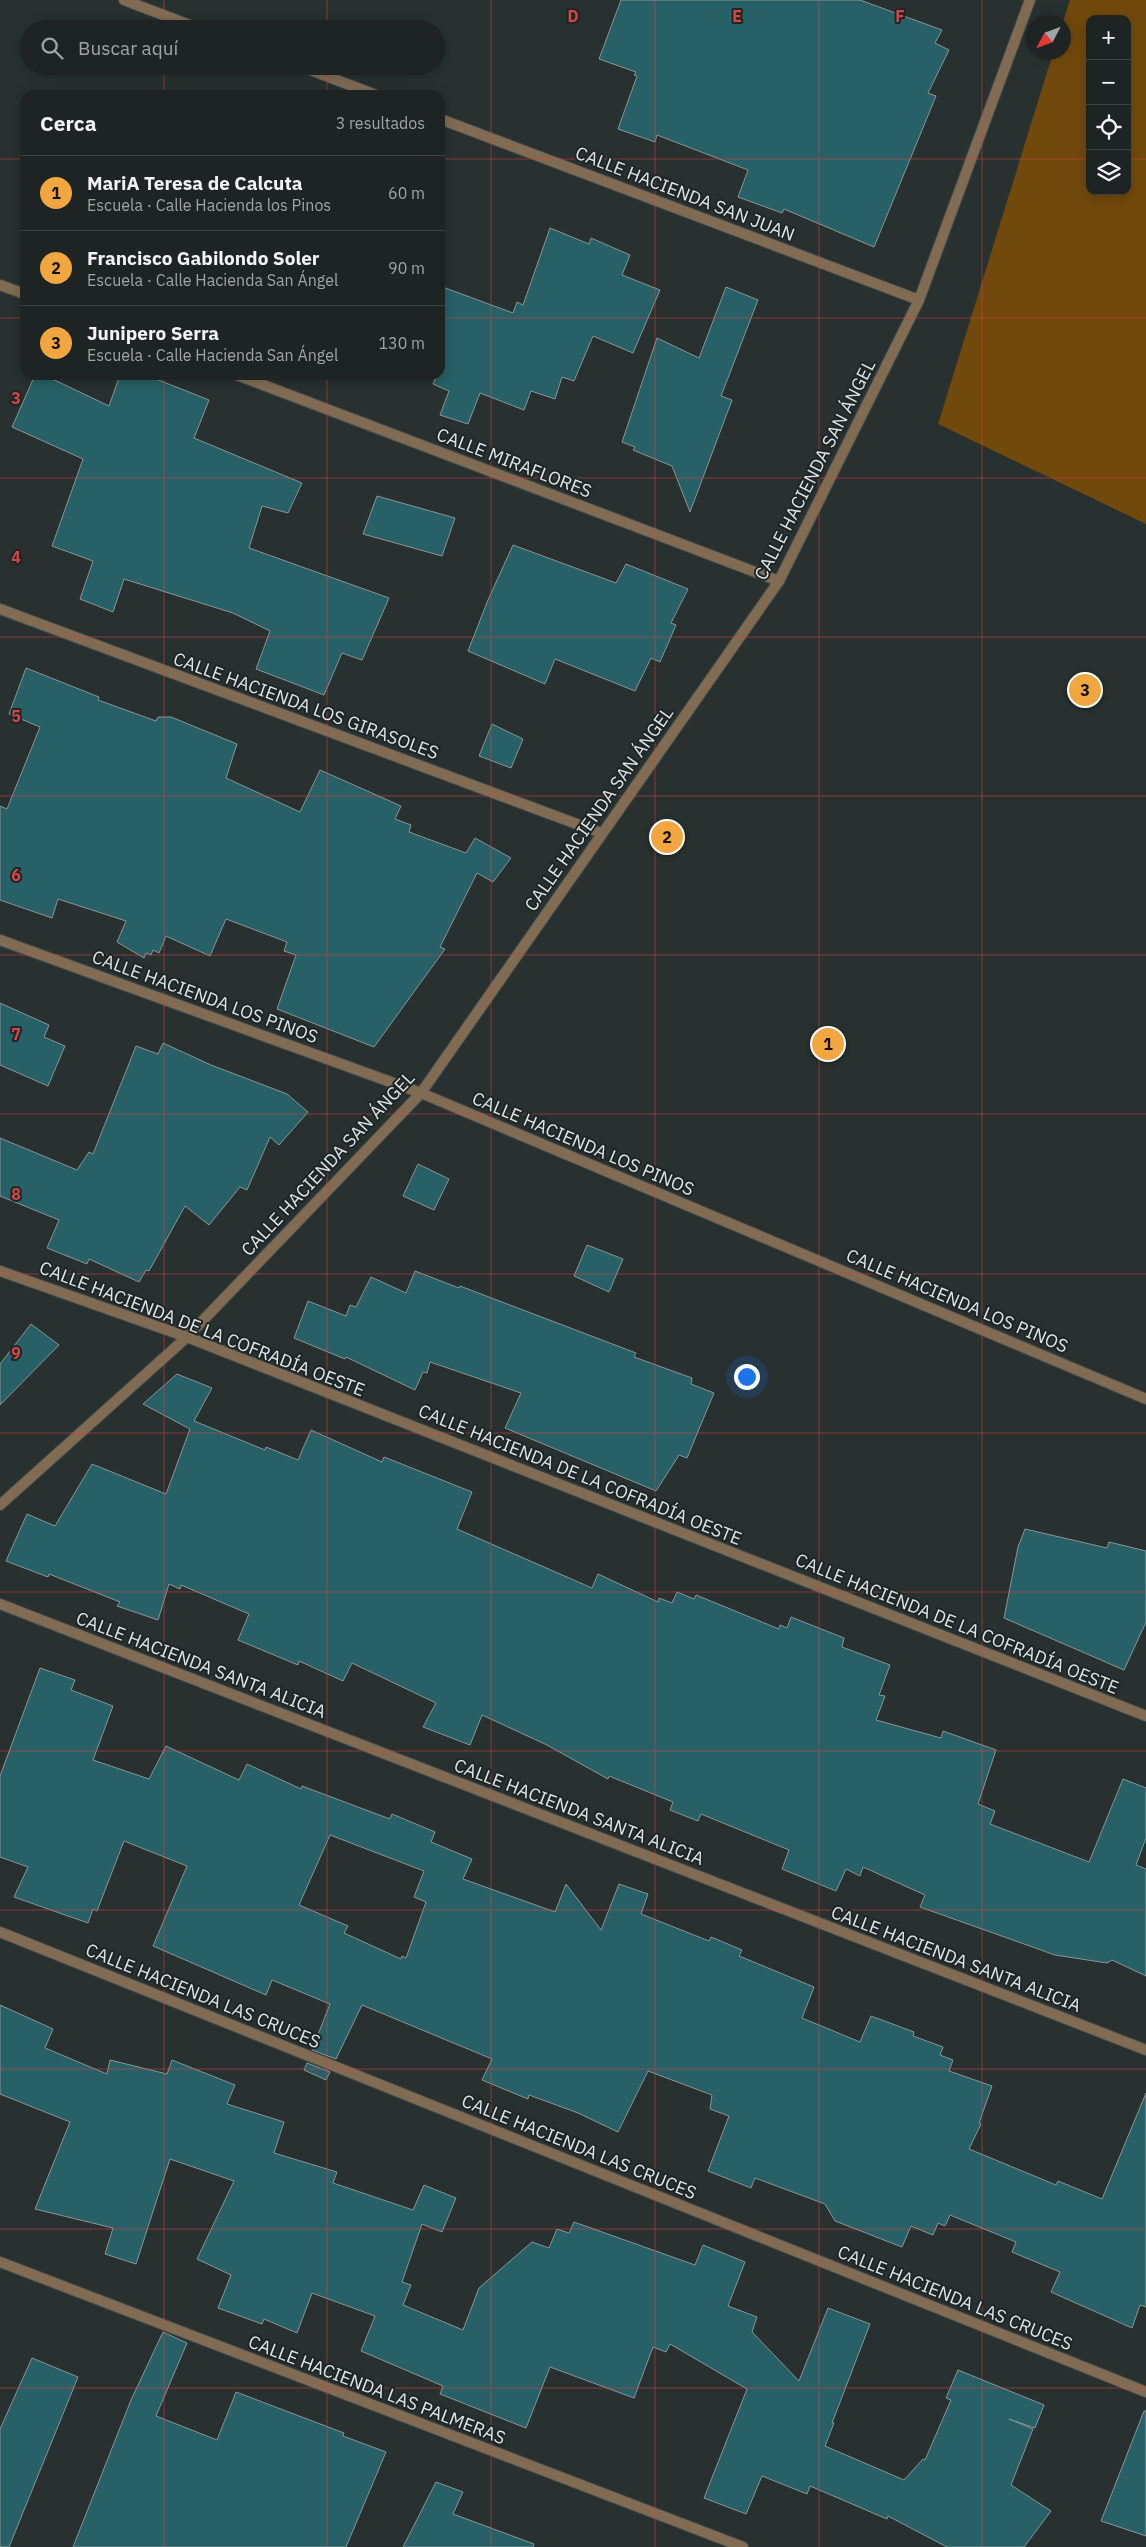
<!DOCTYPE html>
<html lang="es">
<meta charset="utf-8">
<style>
body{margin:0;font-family:"IBM Plex Sans",sans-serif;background:#2b3031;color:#f1f3f6}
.controls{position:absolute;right:15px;top:15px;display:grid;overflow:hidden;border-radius:10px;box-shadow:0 2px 12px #0003}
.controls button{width:45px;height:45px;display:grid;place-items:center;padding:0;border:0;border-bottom:1px solid #3c4141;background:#1e2424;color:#f1f3f6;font:25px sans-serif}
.compass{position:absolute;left:1026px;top:15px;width:45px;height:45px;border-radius:50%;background:#1e2424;box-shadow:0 2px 12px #0003;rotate:229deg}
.you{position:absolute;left:746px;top:1376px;width:18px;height:18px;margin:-12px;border:4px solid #fff;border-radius:50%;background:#1a73e8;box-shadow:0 0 0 8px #1a73e833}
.badge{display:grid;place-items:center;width:32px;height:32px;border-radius:50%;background:#f1a640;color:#111;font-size:16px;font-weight:700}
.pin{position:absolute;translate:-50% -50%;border:2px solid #fff;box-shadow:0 1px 5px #0006}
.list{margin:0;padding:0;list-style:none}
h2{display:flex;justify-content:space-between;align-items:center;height:65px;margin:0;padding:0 20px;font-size:21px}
h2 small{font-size:16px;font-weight:400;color:#a1a4a6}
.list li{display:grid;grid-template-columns:32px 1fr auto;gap:15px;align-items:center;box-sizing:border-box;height:75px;padding:0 20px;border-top:1px solid #3c4141}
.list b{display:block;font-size:19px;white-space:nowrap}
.list p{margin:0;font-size:16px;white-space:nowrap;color:#a1a4a6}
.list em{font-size:16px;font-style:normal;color:#a1a4a6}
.icon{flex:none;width:28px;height:28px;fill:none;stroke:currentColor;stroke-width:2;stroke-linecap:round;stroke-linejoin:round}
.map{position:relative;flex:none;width:1146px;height:2547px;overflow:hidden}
.search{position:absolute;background:#1e2424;box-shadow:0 2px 12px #0003;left:20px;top:20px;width:425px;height:55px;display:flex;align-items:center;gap:12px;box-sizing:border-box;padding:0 18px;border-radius:28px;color:#a1a4a6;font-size:19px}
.panel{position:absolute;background:#1e2424;box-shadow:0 2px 12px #0003;left:20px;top:90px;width:425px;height:290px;border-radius:15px}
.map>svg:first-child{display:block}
.green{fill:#71490c;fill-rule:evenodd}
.building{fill:#276066;stroke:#8b9596;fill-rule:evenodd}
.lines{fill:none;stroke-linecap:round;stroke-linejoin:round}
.minor-casing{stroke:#454d4d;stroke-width:12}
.tertiary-casing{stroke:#454d4d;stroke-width:12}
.minor{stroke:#816c53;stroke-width:10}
.tertiary{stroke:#816c53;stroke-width:10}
.grid{fill:none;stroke:#d74444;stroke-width:1;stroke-opacity:0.55}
.labels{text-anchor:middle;stroke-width:4;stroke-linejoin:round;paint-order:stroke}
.street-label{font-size:18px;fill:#dfe5e5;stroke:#1e2627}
.grid-label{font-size:16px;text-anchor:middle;font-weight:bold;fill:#d74444;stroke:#1e2627;stroke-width:4;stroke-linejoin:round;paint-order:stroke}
</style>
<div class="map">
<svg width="1146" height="2547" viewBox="0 0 1146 2547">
<rect width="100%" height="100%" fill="#283030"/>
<!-- green -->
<path class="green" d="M 1070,0 L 1146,0 L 1146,524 L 938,424 L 1053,53 L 1064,52 L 1063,22 ZM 1090,19 L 1127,19 L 1127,191 L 1090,191 Z"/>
<!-- building -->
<g class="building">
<path d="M 621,0 L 860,0 L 942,30 L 935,43 L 949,50 L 928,93 L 936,96 L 874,247 L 784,209 L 782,213 L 738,197 L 748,170 L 657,135 L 655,142 L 618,129 L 637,76 L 634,75 L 636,72 L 599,59 Z"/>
<path d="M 550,228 L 589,244 L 591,238 L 630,255 L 622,275 L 660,290 L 633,353 L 593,336 L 574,381 L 562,377 L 555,399 L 531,391 L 524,410 L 480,393 L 468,424 L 440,415 L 449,391 L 433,384 L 437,375 L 440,375 L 440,286 L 513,313 L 517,302 L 523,305 Z"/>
<path d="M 726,287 L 758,300 L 721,396 L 732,400 L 690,512 L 672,466 L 633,450 L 635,447 L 622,442 L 657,338 L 699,358 Z"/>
<path d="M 35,375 L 44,375 L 109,406 L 120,375 L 146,375 L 209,400 L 194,438 L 302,483 L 288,513 L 262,506 L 249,548 L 389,598 L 362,660 L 342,653 L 324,695 L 256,669 L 270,631 L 233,613 L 124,579 L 113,612 L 80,599 L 93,561 L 52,546 L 83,459 L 12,427 Z"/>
<path d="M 377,496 L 455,518 L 442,556 L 363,534 Z"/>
<path d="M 513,545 L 616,583 L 626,564 L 688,589 L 671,623 L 676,625 L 660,662 L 651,658 L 635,691 L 555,659 L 545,684 L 468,651 L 488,600 Z"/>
<path d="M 26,668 L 99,697 L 98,700 L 156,721 L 158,717 L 171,717 L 237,744 L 226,778 L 300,812 L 320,770 L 401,806 L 395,819 L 411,825 L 409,832 L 466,853 L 475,838 L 511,858 L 493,882 L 477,873 L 440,947 L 445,949 L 374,1047 L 277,1009 L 296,955 L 284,951 L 287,942 L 226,919 L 210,956 L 166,936 L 159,953 L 153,950 L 151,955 L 146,953 L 144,958 L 117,942 L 126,921 L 58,899 L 52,918 L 0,900 L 0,806 L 7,809 L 40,727 L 9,714 Z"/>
<path d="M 492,724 L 523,739 L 511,768 L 479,756 Z"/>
<path d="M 0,1003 L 49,1025 L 44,1037 L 65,1046 L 48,1086 L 0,1065 Z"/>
<path d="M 163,1043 L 211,1065 L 287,1094 L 308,1112 L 279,1145 L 270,1137 L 247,1190 L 240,1187 L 209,1225 L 185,1206 L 149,1271 L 146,1270 L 139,1282 L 89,1259 L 87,1264 L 47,1248 L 59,1220 L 0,1196 L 0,1138 L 77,1170 L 89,1152 L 93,1154 L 136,1046 L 158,1054 Z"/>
<path d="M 418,1164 L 449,1179 L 434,1210 L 403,1196 Z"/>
<path d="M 587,1245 L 623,1259 L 609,1292 L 574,1276 Z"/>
<path d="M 415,1271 L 459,1288 L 460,1286 L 636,1353 L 634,1357 L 692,1378 L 691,1384 L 714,1393 L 687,1458 L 679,1455 L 656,1491 L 505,1428 L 521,1393 L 430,1362 L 427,1373 L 423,1372 L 415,1390 L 346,1357 L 345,1359 L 294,1338 L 308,1301 L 346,1316 L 350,1305 L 356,1307 L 371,1277 L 406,1293 Z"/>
<path d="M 31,1324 L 59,1345 L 0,1405 L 0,1364 Z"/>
<path d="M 177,1374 L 212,1388 L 194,1421 L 265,1450 L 266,1447 L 298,1460 L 311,1430 L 382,1462 L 384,1457 L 472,1492 L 457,1529 L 592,1588 L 598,1574 L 658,1602 L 659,1598 L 672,1603 L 677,1592 L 694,1599 L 696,1595 L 779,1629 L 780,1625 L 787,1628 L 791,1617 L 844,1638 L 842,1647 L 890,1665 L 879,1695 L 885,1696 L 876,1720 L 941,1738 L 943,1731 L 996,1750 L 978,1804 L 995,1811 L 990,1824 L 1089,1862 L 1123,1779 L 1146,1788 L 1146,1838 L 1136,1865 L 1146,1869 L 1146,1976 L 1112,1960 L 1107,1963 L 1055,1955 L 920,1907 L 925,1895 L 863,1867 L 860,1876 L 846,1869 L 836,1891 L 782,1869 L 789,1850 L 701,1814 L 698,1821 L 670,1810 L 673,1802 L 609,1776 L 608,1779 L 547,1745 L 482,1715 L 470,1745 L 423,1727 L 436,1703 L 352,1663 L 343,1681 L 299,1661 L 298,1665 L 238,1640 L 249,1614 L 181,1585 L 180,1589 L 169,1584 L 158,1620 L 117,1606 L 120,1602 L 49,1574 L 48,1577 L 6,1561 L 27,1514 L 55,1526 L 92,1464 L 166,1494 L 190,1429 L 143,1404 Z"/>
<path d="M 1025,1529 L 1107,1548 L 1109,1542 L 1146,1551 L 1146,1622 L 1124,1670 L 1004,1618 L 1018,1547 Z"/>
<path d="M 40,1668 L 75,1680 L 71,1690 L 113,1706 L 93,1760 L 149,1779 L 166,1746 L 239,1780 L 247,1764 L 301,1789 L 302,1786 L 390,1819 L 392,1814 L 435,1832 L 431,1842 L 472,1859 L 463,1879 L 555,1912 L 566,1884 L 601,1930 L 619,1884 L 648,1894 L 641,1914 L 709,1941 L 711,1937 L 742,1950 L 739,1956 L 814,1987 L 802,2018 L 860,2042 L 871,2016 L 914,2032 L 913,2036 L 943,2047 L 940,2055 L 953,2060 L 949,2071 L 992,2086 L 979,2123 L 981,2124 L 969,2149 L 1056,2185 L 1058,2181 L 1102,2199 L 1146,2093 L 1146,2307 L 1140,2305 L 1132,2328 L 1051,2292 L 1060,2272 L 1012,2252 L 1016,2242 L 950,2215 L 945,2226 L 938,2223 L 933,2235 L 911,2226 L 902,2247 L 835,2221 L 825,2204 L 755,2178 L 751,2188 L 708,2171 L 729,2116 L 710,2109 L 712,2095 L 648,2071 L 618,2132 L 578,2113 L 529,2095 L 528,2099 L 482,2080 L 492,2059 L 362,2005 L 336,2059 L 312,2050 L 330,2004 L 272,1980 L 266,1995 L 153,1946 L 187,1866 L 124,1841 L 97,1911 L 93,1909 L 88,1923 L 14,1897 L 28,1867 L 0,1857 L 0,1776 ZM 330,1835 L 424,1871 L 414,1897 L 426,1902 L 406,1958 L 402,1956 L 401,1959 L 344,1933 L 348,1926 L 299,1905 Z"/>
<path d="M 0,2005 L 53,2029 L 45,2048 L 107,2074 L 110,2060 L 167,2074 L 172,2060 L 235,2085 L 227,2104 L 284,2122 L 274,2153 L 337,2172 L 333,2183 L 413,2210 L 424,2185 L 456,2198 L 442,2232 L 422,2224 L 402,2282 L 411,2285 L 403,2305 L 463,2330 L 479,2288 L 532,2242 L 549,2248 L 557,2229 L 569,2233 L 574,2222 L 695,2265 L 703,2245 L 745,2262 L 728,2306 L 757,2317 L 752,2332 L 799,2381 L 828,2308 L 870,2324 L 832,2423 L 834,2423 L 825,2446 L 904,2480 L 923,2459 L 925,2460 L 951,2400 L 946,2398 L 958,2370 L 1044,2405 L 1035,2428 L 1009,2419 L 1033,2429 L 1011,2485 L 1051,2511 L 1024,2547 L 947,2547 L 888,2516 L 887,2519 L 810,2486 L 807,2494 L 762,2476 L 746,2514 L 704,2498 L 747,2389 L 670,2344 L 666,2352 L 653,2347 L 634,2398 L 550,2367 L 526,2428 L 440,2394 L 443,2386 L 361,2351 L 375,2316 L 312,2293 L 297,2333 L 264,2319 L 262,2324 L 218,2308 L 231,2275 L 197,2259 L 234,2181 L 170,2159 L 136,2264 L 105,2254 L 113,2228 L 35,2209 L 70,2122 L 0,2094 Z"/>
<path d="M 307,2063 L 330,2072 L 326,2080 L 304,2070 Z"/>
<path d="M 163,2332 L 187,2343 L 156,2416 L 217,2440 L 236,2392 L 344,2433 L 343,2436 L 386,2452 L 346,2547 L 73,2547 L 131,2400 Z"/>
<path d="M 32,2358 L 78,2377 L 9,2547 L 0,2547 L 0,2429 Z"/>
<path d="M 1144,2411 L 1146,2411 L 1146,2536 L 1101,2521 Z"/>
<path d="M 436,2482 L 463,2492 L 453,2514 L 534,2544 L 533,2547 L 403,2547 Z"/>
</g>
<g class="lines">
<defs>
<g id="minor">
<path d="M 124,0 L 200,29"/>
<path d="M 300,66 L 376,95"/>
<path d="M 440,119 L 919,300"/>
<path d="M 0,285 L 25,294"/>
<path d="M 237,375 L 779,581"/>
<path d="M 0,609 L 601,833"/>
<path d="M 0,940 L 421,1093 L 1146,1399"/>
<path d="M 0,1271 L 187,1337 L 1146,1716"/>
<path d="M 0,1604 L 1146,2050"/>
<path d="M 0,1932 L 1146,2392"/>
<path d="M 0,2262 L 743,2547"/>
</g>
<path id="tertiary" d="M 0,1505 L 187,1337 L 421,1093 L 779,581 L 919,300 L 1030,0"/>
</defs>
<!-- minor casing -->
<use href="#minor" class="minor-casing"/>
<!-- tertiary casing -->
<use href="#tertiary" class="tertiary-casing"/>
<!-- minor -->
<use href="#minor" class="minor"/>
<!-- tertiary -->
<use href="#tertiary" class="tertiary"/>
</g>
<!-- grid -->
<path class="grid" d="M 164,0 L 164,29M 327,0 L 327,29M 491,0 L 491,2547M 655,0 L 655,2547M 819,0 L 819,2547M 982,0 L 982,2547M 164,66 L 164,95M 327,66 L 327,95M 0,159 L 25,159M 440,159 L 1090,159M 1127,159 L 1146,159M 0,318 L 25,318M 440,318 L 1146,318M 164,375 L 164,2547M 327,375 L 327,2547M 0,478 L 1146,478M 0,637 L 1146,637M 0,796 L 1146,796M 0,955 L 1146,955M 0,1114 L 1146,1114M 0,1274 L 1146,1274M 0,1433 L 1146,1433M 0,1592 L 1146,1592M 0,1751 L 1146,1751M 0,1910 L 1146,1910M 0,2069 L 1146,2069M 0,2229 L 1146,2229M 0,2388 L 1146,2388"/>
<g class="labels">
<!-- street labels -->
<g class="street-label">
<text transform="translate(685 194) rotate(21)" y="6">CALLE HACIENDA SAN JUAN</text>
<text transform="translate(514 463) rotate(21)" y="6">CALLE MIRAFLORES</text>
<text transform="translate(815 470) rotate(-63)" y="6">CALLE HACIENDA SAN ÁNGEL</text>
<text transform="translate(306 706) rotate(20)" y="6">CALLE HACIENDA LOS GIRASOLES</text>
<text transform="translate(599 809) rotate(-55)" y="6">CALLE HACIENDA SAN ÁNGEL</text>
<text transform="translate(205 997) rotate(20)" y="6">CALLE HACIENDA LOS PINOS</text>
<text transform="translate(583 1144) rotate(23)" y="6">CALLE HACIENDA LOS PINOS</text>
<text transform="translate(328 1164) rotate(-47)" y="6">CALLE HACIENDA SAN ÁNGEL</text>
<text transform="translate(957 1301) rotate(23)" y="6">CALLE HACIENDA LOS PINOS</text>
<text transform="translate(202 1329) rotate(21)" y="6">CALLE HACIENDA DE LA COFRADÍA OESTE</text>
<text transform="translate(580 1475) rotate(22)" y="6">CALLE HACIENDA DE LA COFRADÍA OESTE</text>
<text transform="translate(957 1624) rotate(22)" y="6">CALLE HACIENDA DE LA COFRADÍA OESTE</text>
<text transform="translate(201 1665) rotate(21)" y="6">CALLE HACIENDA SANTA ALICIA</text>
<text transform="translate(579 1812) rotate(21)" y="6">CALLE HACIENDA SANTA ALICIA</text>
<text transform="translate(956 1959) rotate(21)" y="6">CALLE HACIENDA SANTA ALICIA</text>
<text transform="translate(203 1996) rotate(22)" y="6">CALLE HACIENDA LAS CRUCES</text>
<text transform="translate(579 2147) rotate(22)" y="6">CALLE HACIENDA LAS CRUCES</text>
<text transform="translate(955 2298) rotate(22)" y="6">CALLE HACIENDA LAS CRUCES</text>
<text transform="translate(377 2390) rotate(21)" y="6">CALLE HACIENDA LAS PALMERAS</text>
</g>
</g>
<g class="grid-label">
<text x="573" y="22">D</text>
<text x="737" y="22">E</text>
<text x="900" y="22">F</text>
<text x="16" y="404">3</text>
<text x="16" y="563">4</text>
<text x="16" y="722">5</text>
<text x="16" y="881">6</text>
<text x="16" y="1040">7</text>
<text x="16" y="1200">8</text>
<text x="16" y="1359">9</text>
</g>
</svg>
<div class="controls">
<button>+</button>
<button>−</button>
<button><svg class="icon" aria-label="locate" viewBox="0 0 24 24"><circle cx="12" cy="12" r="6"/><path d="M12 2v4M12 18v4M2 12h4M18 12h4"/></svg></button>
<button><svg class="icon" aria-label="layers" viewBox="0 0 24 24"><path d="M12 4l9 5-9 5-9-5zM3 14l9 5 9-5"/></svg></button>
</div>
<svg class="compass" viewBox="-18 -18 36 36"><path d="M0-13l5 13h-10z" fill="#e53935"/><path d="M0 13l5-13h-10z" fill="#a1a4a6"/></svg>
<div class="you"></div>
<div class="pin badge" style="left:828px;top:1044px">1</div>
<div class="pin badge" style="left:667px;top:837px">2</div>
<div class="pin badge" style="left:1085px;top:690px">3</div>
<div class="search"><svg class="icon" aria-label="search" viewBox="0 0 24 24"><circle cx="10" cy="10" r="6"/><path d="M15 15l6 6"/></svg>Buscar aquí</div>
<section class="panel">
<h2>Cerca<small>3 resultados</small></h2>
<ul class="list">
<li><span class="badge">1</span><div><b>MariA Teresa de Calcuta</b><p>Escuela · Calle Hacienda los Pinos</p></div><em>60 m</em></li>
<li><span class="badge">2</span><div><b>Francisco Gabilondo Soler</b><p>Escuela · Calle Hacienda San Ángel</p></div><em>90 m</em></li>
<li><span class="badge">3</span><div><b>Junipero Serra</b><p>Escuela · Calle Hacienda San Ángel</p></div><em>130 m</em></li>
</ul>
</section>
</div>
